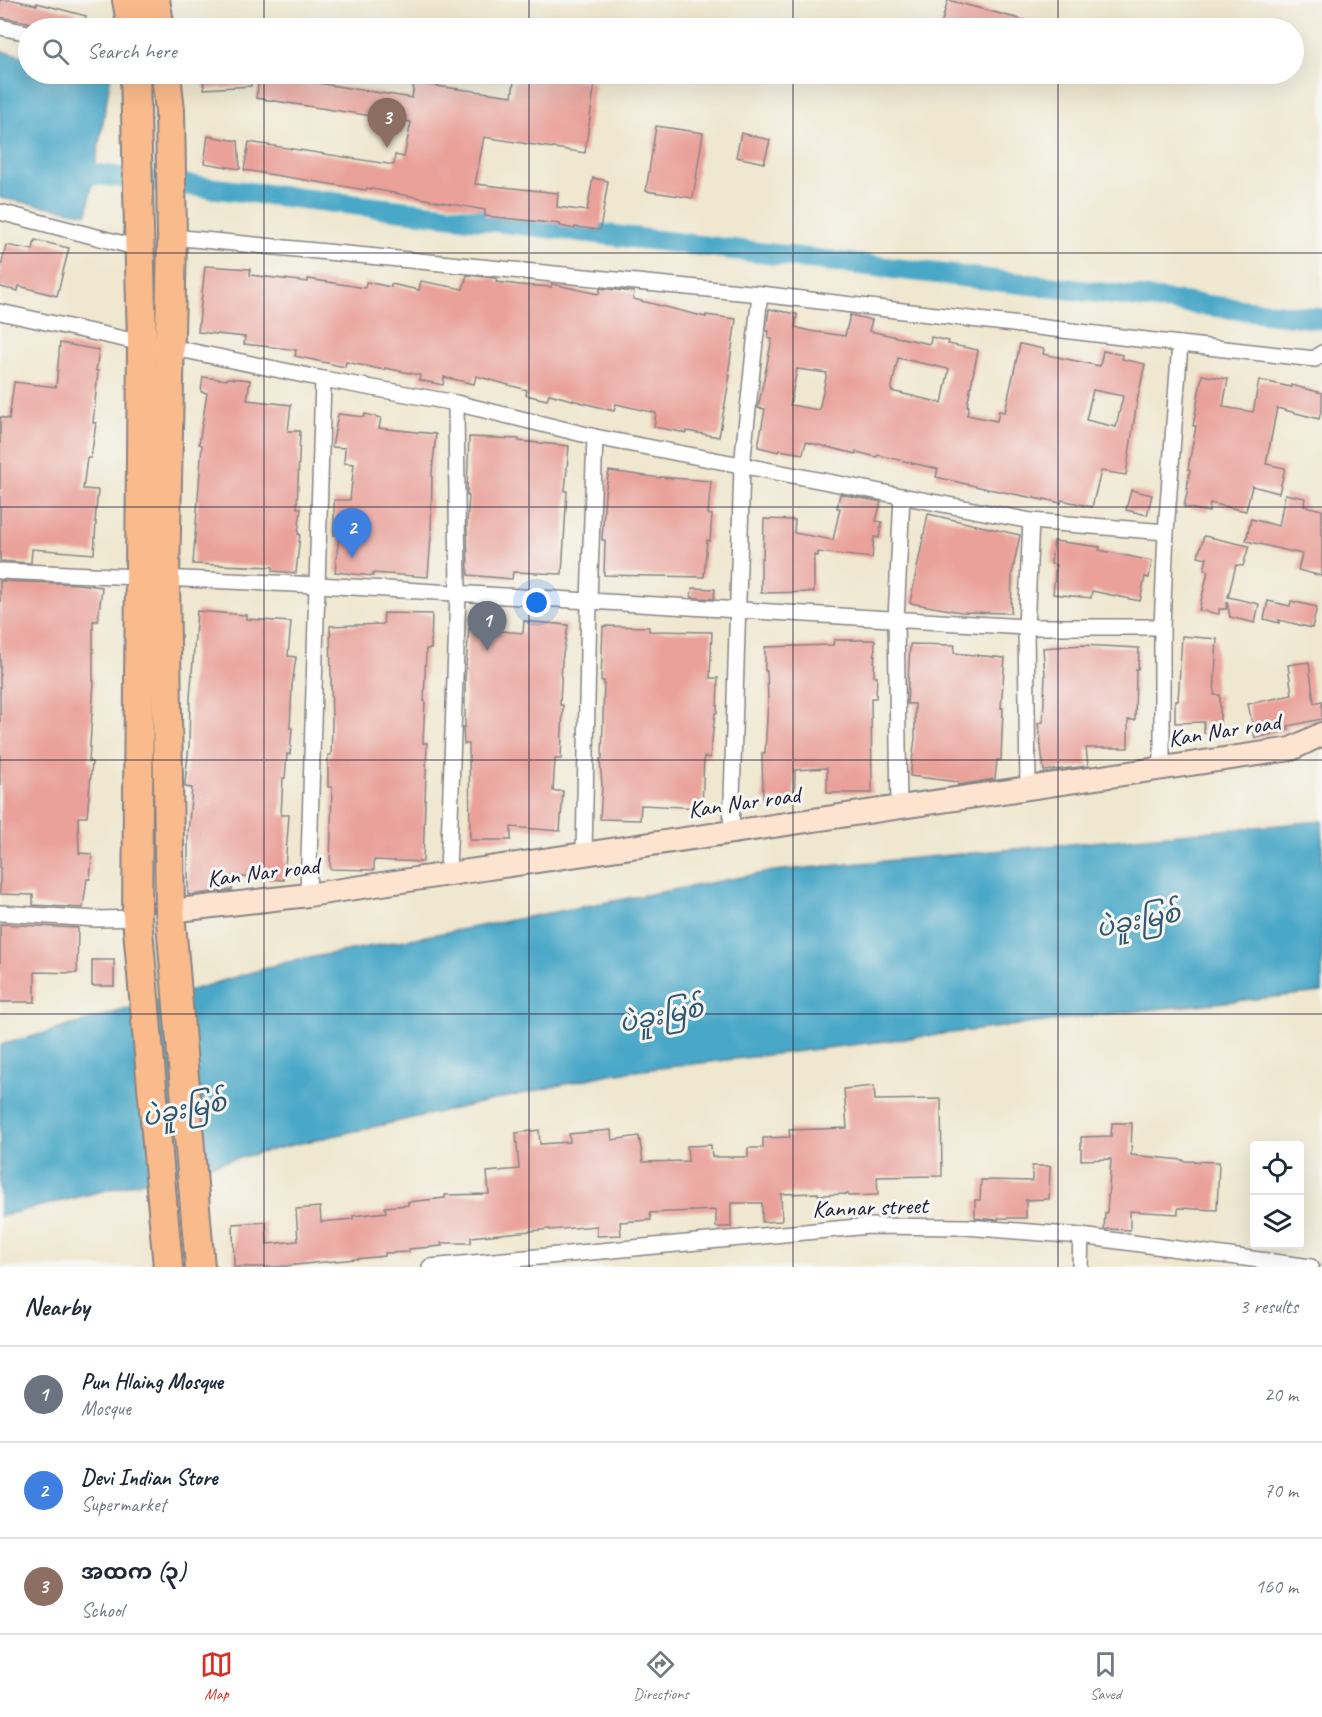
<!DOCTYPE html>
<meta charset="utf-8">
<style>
body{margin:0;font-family:Caveat,"Noto Sans Myanmar",sans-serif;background:#f2f2f3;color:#1f2937}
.controls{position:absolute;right:18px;bottom:18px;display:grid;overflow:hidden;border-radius:6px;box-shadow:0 6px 24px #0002}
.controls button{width:54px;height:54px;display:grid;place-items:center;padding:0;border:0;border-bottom:2px solid #e0e1e3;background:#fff;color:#1f2937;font:30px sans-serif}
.you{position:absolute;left:537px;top:603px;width:21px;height:21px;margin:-15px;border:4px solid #fff;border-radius:50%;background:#1a73e8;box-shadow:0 0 0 9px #1a73e833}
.badge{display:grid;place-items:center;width:39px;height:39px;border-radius:50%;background:#d93025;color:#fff;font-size:20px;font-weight:700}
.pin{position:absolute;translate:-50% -50px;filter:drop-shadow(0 2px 3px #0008)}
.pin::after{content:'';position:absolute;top:32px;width:21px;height:18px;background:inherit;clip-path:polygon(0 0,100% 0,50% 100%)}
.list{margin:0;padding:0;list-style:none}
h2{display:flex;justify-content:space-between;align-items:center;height:78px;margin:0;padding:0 24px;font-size:26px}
h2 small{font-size:20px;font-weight:400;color:#747a83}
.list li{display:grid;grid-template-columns:39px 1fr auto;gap:18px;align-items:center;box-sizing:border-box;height:96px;padding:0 24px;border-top:2px solid #e0e1e3}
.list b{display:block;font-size:22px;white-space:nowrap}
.list p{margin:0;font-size:20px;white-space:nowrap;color:#747a83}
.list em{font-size:20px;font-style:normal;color:#747a83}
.icon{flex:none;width:33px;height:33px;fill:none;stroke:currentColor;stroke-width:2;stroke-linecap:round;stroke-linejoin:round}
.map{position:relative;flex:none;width:1322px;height:1267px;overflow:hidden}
.search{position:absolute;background:#fff;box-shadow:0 6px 24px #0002;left:18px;right:18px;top:18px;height:66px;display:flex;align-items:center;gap:15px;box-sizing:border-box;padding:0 21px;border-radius:33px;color:#747a83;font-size:22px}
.sheet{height:366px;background:#fff}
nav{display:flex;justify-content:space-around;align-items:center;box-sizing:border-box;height:84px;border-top:2px solid #e0e1e3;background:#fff;font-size:16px;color:#747a83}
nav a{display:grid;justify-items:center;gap:3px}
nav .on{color:#d93025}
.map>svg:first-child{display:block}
.water{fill:#48a7c7;stroke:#356481;stroke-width:1.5}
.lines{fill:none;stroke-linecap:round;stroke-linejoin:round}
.canal{stroke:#48a7c7;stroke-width:21}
.building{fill:#e9a19a;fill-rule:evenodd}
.street-casing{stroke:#888485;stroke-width:18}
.secondary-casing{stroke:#888485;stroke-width:26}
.highway-casing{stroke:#888485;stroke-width:32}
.street{stroke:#fff;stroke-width:15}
.secondary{stroke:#fde4d1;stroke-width:22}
.highway{stroke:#fabb8c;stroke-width:28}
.grid{fill:none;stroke:#22223b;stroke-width:1.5;stroke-opacity:0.55}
.labels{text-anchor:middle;stroke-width:6;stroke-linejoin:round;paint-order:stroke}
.street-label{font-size:24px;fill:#22223b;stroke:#f6f6f2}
.water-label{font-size:26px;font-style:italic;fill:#315773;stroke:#f6f6f2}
</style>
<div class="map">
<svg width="1322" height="1267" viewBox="0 0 1322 1267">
<rect width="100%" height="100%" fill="#f6f6f2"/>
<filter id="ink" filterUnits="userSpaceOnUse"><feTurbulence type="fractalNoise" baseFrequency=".0167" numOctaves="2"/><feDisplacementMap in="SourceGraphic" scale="12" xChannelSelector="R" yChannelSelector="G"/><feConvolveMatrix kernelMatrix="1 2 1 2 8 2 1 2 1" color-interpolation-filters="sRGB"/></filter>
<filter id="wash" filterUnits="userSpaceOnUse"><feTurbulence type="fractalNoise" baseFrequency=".008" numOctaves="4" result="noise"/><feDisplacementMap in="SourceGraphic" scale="24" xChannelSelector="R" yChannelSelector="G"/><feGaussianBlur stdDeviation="1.35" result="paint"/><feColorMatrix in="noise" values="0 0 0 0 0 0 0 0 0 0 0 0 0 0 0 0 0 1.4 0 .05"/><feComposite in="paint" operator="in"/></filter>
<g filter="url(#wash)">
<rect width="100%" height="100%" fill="#efe7cf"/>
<!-- water -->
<g class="water">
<path d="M 0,51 L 28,57 L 28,74 L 102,74 L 111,75 L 87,214 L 0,198 Z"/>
<path d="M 1322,821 L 1322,992 L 1109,1014 L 610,1074 L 288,1146 L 0,1216 L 0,1045 L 42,1034 L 287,962 L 774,871 Z"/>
</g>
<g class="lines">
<!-- canal -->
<path class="canal" d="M 93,174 L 1322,319"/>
</g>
<g id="blocks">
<!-- building -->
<g class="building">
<path d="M 0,0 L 13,0 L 37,5 L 37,3 L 86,16 L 83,28 L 54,28 L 22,21 L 0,17 Z"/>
<path d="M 948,0 L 1035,23 L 1035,28 L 940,28 Z"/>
<path d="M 203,74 L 250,74 L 251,86 L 204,89 Z"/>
<path d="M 260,74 L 412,98 L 414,83 L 512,96 L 515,74 L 534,74 L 595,82 L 585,153 L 484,137 L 475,184 L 558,193 L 557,207 L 587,211 L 593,178 L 608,181 L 600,230 L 575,227 L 575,229 L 560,226 L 560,224 L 485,216 L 485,210 L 367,188 L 366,190 L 244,170 L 249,142 L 394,165 L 395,155 L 404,157 L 411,122 L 256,98 Z"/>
<path d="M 656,126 L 703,133 L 693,198 L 646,191 Z"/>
<path d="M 741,133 L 770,140 L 764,163 L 736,157 Z"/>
<path d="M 208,136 L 238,141 L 240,169 L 204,163 Z"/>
<path d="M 35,240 L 69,248 L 57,296 L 19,286 L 18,291 L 0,287 L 0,271 L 6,245 L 33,250 Z"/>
<path d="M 205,266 L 250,269 L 250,275 L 308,282 L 308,279 L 365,288 L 366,282 L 391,287 L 391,284 L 419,290 L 421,281 L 463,289 L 467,275 L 494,278 L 497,279 L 496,282 L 520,285 L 551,287 L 552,284 L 599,294 L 600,288 L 634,292 L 633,299 L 706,317 L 706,315 L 736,319 L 728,375 L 730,375 L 719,437 L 687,431 L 687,433 L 654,427 L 656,413 L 616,404 L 614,411 L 549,394 L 547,400 L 526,395 L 527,390 L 476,376 L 474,384 L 444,377 L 443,385 L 419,380 L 420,375 L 385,368 L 385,370 L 346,362 L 345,367 L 295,356 L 296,350 L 244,344 L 245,337 L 198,332 Z"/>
<path d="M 769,309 L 797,314 L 795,327 L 810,331 L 845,336 L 850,315 L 872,320 L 869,331 L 930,344 L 931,337 L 949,341 L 948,344 L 978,350 L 967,406 L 969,406 L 967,415 L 997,421 L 999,411 L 1005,412 L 1020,344 L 1044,349 L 1043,354 L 1100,366 L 1103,351 L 1123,355 L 1122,359 L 1145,364 L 1137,401 L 1126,475 L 1101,471 L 1092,507 L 1062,500 L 1061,503 L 1044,499 L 1044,500 L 988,489 L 936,477 L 938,469 L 878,455 L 877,457 L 856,452 L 856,454 L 806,442 L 803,454 L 779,450 L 779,452 L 758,447 L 765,409 L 758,408 L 772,339 L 768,338 L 769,331 L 766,331 ZM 898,358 L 949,369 L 942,403 L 891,391 ZM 797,369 L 827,373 L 819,410 L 790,405 ZM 1093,390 L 1123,396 L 1116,427 L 1086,420 Z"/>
<path d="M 60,343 L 99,350 L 96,371 L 98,371 L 93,423 L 96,423 L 91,458 L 87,458 L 83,489 L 98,490 L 95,522 L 96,522 L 94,554 L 32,549 L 31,563 L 0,561 L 0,417 L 9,419 L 14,382 L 56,387 Z"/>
<path d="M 1202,375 L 1228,379 L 1223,407 L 1253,412 L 1259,380 L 1291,387 L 1291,385 L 1322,393 L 1322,408 L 1319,419 L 1277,408 L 1266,464 L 1285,468 L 1279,493 L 1252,486 L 1246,511 L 1210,503 L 1209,512 L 1184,507 L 1188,488 L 1187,488 L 1190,470 L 1188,469 L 1196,426 L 1193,426 Z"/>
<path d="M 203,377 L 227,380 L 227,378 L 250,380 L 247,400 L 291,405 L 288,431 L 300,431 L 297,508 L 301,508 L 298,534 L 300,534 L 296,573 L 273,571 L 273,567 L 193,564 L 202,445 L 199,444 L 207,393 L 201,392 Z"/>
<path d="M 338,414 L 364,417 L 365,414 L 381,418 L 379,428 L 436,434 L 432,472 L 431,536 L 428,577 L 373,573 L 373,576 L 335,572 L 339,535 L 334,535 L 334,500 L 350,500 L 354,464 L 344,463 L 345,448 L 332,447 Z"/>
<path d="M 469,437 L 519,439 L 519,441 L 569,446 L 565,491 L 567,491 L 562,574 L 513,572 L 512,579 L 468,575 L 467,524 L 469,496 L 467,495 L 467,490 Z"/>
<path d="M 609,471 L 660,478 L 660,477 L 711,481 L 708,514 L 712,515 L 710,541 L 707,540 L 704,577 L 604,575 L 605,540 L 602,540 L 605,493 Z"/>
<path d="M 1131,490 L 1152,495 L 1147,515 L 1126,510 Z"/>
<path d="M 840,494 L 881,502 L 876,521 L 882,522 L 879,538 L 874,537 L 872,558 L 818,552 L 818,556 L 814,555 L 814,592 L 761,593 L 761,558 L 763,558 L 764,519 L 795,520 L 794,533 L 833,540 L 840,508 L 837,508 Z"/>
<path d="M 1285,494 L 1305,498 L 1304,506 L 1322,510 L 1322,576 L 1298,570 L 1302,554 L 1246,541 L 1251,519 L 1279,526 Z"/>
<path d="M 928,514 L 1020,535 L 1012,574 L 1011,613 L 961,612 L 910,603 Z"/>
<path d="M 1204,536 L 1249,546 L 1243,566 L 1236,565 L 1228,597 L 1259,604 L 1255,623 L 1230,617 L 1227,602 L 1226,609 L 1219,609 L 1219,614 L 1199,610 L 1208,571 L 1204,570 L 1207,558 L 1198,556 Z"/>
<path d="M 1054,541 L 1100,547 L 1099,550 L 1152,561 L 1149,578 L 1145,577 L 1140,601 L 1092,591 L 1091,598 L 1053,594 L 1056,565 L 1051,564 Z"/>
<path d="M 0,581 L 78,584 L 102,587 L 98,621 L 93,621 L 93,681 L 94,681 L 89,762 L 92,762 L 87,817 L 78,817 L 79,853 L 92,854 L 90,879 L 87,879 L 83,908 L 33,905 L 33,895 L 0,894 Z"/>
<path d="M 692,588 L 715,589 L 714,599 L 691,597 Z"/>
<path d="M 1268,601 L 1290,606 L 1291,601 L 1317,607 L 1312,628 L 1279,620 L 1279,623 L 1264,619 Z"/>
<path d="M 197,611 L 246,615 L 246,619 L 291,622 L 288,656 L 296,657 L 292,685 L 290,728 L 292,728 L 290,754 L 287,754 L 285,778 L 283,778 L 281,815 L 289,815 L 284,880 L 232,876 L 232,890 L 188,895 L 188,833 L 192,788 L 185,787 L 185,783 L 189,745 L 190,698 Z"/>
<path d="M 384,613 L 432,614 L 431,649 L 426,649 L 424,701 L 425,701 L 423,743 L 427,743 L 423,862 L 374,860 L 374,870 L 330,869 L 332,787 L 328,787 L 328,755 L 331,755 L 332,727 L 330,626 L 383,624 Z"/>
<path d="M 524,621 L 568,625 L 562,661 L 560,705 L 563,705 L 561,759 L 555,759 L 553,791 L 563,791 L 560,831 L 511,827 L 511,840 L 470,840 L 469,744 L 464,744 L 463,727 L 465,727 L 465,677 L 469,628 L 523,633 Z"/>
<path d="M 603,626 L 649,627 L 649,631 L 712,632 L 710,678 L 718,678 L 717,713 L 715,713 L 710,758 L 704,757 L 702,808 L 641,805 L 640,820 L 600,819 L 602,786 L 600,759 L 602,759 L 604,681 L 601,681 Z"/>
<path d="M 1182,636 L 1217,639 L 1214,695 L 1220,695 L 1220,733 L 1204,733 L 1204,722 L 1175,723 L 1175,701 L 1178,701 Z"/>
<path d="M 834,640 L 875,640 L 874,676 L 877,676 L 876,698 L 871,698 L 872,793 L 827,793 L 827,768 L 795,770 L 794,800 L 763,800 L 762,753 L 765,753 L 768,701 L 767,671 L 765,671 L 765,647 L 833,645 Z"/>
<path d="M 910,644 L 955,645 L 954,653 L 1005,658 L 1001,708 L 1003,708 L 1001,760 L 997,760 L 995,779 L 958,785 L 958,782 L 910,776 L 915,738 L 915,704 L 907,704 Z"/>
<path d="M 1082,645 L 1139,648 L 1138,669 L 1136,669 L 1135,720 L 1128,720 L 1128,748 L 1086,748 L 1088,766 L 1044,771 L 1038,723 L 1043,722 L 1045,675 L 1043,648 Z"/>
<path d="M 1309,662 L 1314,703 L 1322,701 L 1322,719 L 1288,726 L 1289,730 L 1255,738 L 1248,704 L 1292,695 L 1288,665 Z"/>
<path d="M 0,924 L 78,928 L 77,973 L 35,972 L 35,1002 L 0,1002 Z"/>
<rect x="92" y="960" width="22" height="26"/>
<path d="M 874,1086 L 875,1100 L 941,1099 L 942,1176 L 877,1177 L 878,1195 L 848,1196 L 848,1194 L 818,1195 L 818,1193 L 781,1194 L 782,1221 L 762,1222 L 762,1203 L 731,1203 L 731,1227 L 716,1227 L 716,1210 L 650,1213 L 651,1220 L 620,1222 L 621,1235 L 597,1236 L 597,1226 L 550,1230 L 550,1229 L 471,1237 L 471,1243 L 441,1243 L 442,1246 L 409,1249 L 409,1252 L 385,1253 L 385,1256 L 275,1267 L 234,1267 L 233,1224 L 266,1222 L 267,1244 L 298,1241 L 296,1209 L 320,1207 L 321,1222 L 353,1219 L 353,1216 L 386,1212 L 385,1207 L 408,1205 L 408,1202 L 445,1198 L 445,1195 L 489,1194 L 487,1172 L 519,1169 L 516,1133 L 539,1130 L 540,1144 L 570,1142 L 569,1134 L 611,1130 L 612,1140 L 639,1136 L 643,1162 L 688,1161 L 687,1146 L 711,1145 L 712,1157 L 748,1157 L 748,1148 L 763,1148 L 763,1138 L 790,1137 L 789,1130 L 847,1128 L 844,1089 Z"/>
<path d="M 1112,1123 L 1132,1123 L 1131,1155 L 1183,1160 L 1183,1161 L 1219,1162 L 1217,1210 L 1178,1208 L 1178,1214 L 1130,1211 L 1130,1230 L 1104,1229 L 1105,1213 L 1107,1213 L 1111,1159 L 1081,1160 L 1081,1137 L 1111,1136 Z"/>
<path d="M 1032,1166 L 1050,1166 L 1049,1199 L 1026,1200 L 1026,1218 L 998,1218 L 998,1220 L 975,1218 L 975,1200 L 980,1200 L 981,1180 L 1032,1181 Z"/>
</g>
</g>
</g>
<g filter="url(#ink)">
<use href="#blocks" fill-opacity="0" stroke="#888485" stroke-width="1.5"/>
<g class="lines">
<defs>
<g id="street">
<path d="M 0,27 L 28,33"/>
<path d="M 0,212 L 139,248"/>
<path d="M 172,237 L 760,294 L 1180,344 L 1315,359 L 1322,353"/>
<path d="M 0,312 L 142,343 L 170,347 L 323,379 L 456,403 L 595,437 L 1031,521 L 1166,532"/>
<path d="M 0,571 L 318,585 L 1026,627 L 1162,627"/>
<path d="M 1162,768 L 1162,627 L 1166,532 L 1180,344"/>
<path d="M 1028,788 L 1026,627 L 1031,521"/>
<path d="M 899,807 L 896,619 L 902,496"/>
<path d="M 731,831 L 742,466 L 760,294"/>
<path d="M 584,853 L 589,601 L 595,437"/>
<path d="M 448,874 L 458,593 L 456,403"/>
<path d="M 308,895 L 323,379"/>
<path d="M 0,913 L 97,919 L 137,918"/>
<path d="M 430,1267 L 869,1226 L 966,1227 L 1081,1236 L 1311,1267"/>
<path d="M 1080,1267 L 1081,1236"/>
</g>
<path id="secondary" d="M 170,911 L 308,895 L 1291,749 L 1322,734"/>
<g id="highway">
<path d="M 127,0 L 132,28"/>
<path d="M 155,0 L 160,28"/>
<path d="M 135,74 L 142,343 L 137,918 L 168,1267"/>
<path d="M 166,74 L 170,111 L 172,237 L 165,578 L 170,911 L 200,1267"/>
</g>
</defs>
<!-- street casing -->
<use href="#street" class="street-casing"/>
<!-- secondary casing -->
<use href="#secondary" class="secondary-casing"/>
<!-- highway casing -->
<use href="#highway" class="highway-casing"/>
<!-- street -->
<use href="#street" class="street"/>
<!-- secondary -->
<use href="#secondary" class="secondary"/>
<!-- highway -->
<use href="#highway" class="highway"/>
</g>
</g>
<!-- grid -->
<path class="grid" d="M 264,0 L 264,28M 529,0 L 529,28M 793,0 L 793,28M 1058,0 L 1058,28M 264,74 L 264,1267M 529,74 L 529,1267M 793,74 L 793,1267M 1058,74 L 1058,1267M 0,253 L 1322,253M 0,507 L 1322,507M 0,760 L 1322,760M 0,1014 L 1322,1014"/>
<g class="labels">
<!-- street labels -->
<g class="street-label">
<text transform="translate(1224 730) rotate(-9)" y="8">Kan Nar road</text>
<text transform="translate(744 802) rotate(-8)" y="8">Kan Nar road</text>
<text transform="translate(263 872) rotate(-7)" y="8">Kan Nar road</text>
<text transform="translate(870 1207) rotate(-2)" y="8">Kannar street</text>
</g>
<!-- water labels -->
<g class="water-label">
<text transform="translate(1138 920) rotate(-11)" y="9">ပဲခူးမြစ်</text>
<text transform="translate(661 1015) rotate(-11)" y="9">ပဲခူးမြစ်</text>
<text transform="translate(184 1109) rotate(-11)" y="9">ပဲခူးမြစ်</text>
</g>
</g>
</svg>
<div class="controls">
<button><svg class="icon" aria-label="locate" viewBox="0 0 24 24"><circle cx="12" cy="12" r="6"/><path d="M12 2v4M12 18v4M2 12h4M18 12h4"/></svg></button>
<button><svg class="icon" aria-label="layers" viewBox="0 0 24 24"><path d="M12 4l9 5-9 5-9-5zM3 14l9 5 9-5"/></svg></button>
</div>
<div class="you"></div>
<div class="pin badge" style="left:487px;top:651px;background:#6b7280">1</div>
<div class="pin badge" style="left:352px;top:558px;background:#3f7fe0">2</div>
<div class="pin badge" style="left:387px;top:148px;background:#8d6e63">3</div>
<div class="search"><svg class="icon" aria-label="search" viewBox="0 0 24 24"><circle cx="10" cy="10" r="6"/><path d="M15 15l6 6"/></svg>Search here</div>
</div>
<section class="sheet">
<h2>Nearby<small>3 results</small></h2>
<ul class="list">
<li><span class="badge" style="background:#6b7280">1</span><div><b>Pun Hlaing Mosque</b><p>Mosque</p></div><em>20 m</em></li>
<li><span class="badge" style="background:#3f7fe0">2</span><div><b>Devi Indian Store</b><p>Supermarket</p></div><em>70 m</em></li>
<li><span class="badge" style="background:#8d6e63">3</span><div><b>အထက (၃)</b><p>School</p></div><em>160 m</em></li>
</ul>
</section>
<nav>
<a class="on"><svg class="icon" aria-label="map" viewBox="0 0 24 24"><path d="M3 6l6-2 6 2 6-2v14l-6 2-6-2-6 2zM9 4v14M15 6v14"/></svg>Map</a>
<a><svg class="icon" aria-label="directions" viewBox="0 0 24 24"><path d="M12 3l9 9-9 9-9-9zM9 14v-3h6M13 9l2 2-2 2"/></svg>Directions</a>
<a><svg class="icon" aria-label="saved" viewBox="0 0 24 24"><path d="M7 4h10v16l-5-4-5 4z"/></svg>Saved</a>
</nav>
